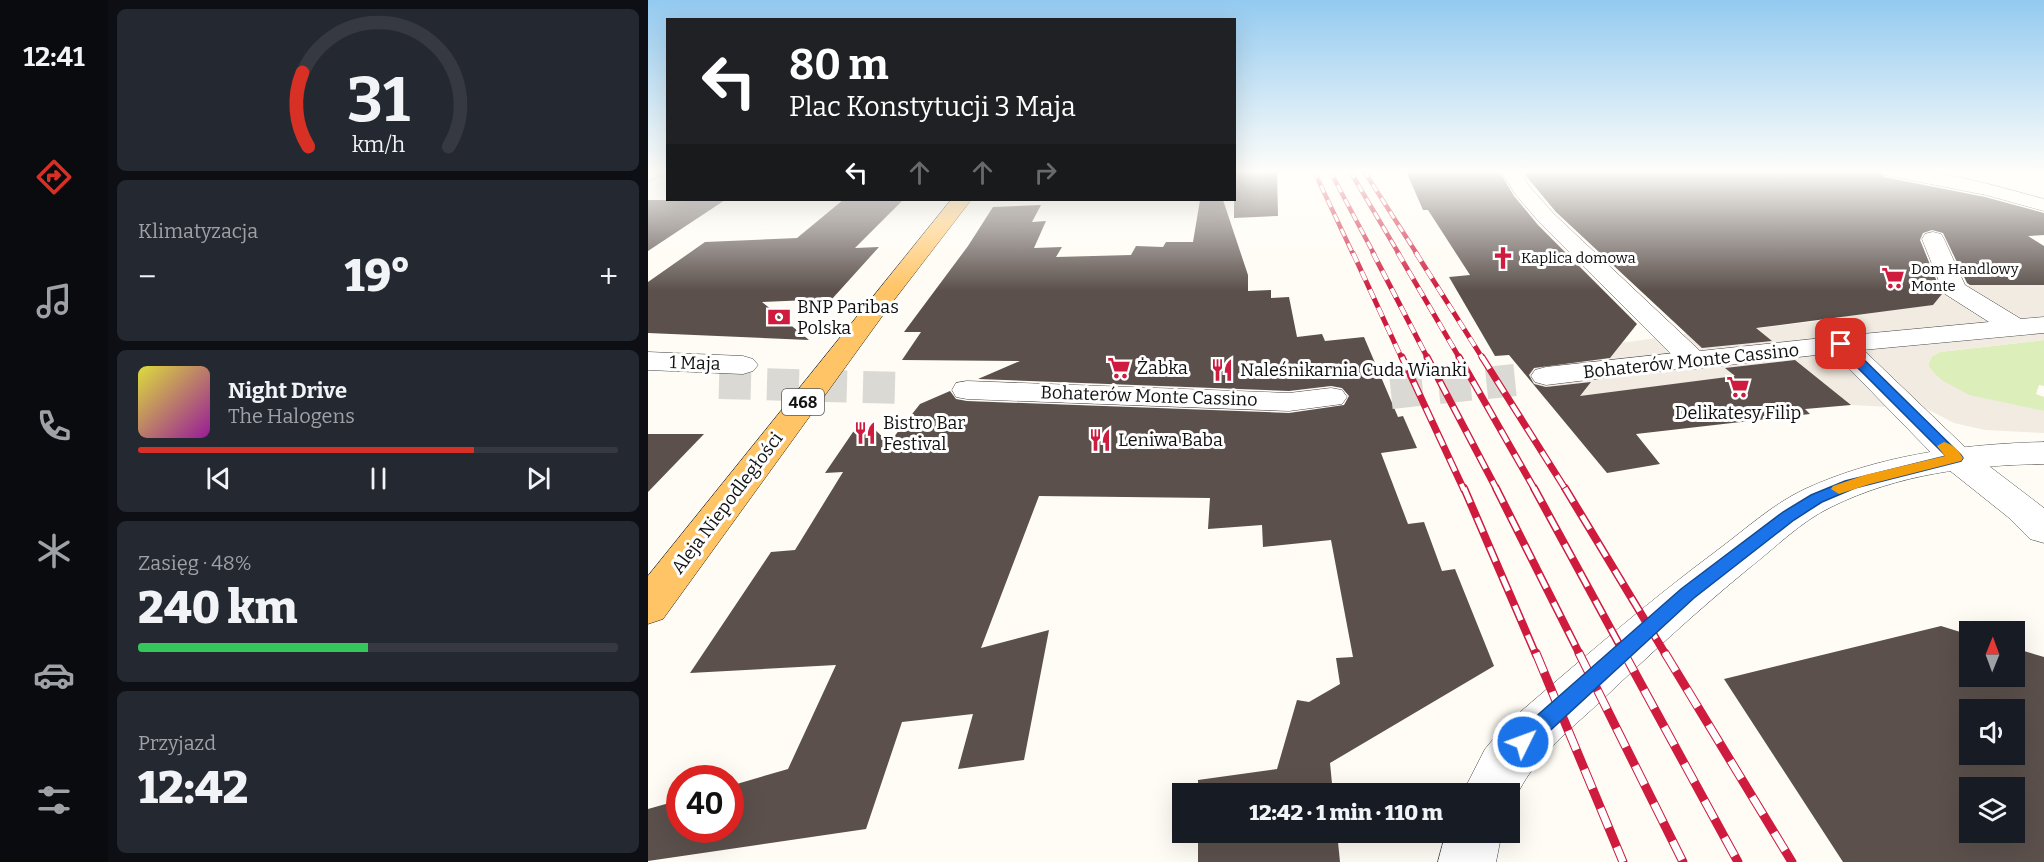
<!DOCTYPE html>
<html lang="pl">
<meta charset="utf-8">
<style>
:root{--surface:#171b24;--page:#242831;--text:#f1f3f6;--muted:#9ea1a6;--line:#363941;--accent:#d93025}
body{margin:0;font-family:Bitter,serif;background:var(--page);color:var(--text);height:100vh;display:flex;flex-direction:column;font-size:22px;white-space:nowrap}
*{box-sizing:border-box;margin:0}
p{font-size:20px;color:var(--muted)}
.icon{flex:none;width:33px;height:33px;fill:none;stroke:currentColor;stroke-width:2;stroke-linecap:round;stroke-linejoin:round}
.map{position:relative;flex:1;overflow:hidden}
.sheet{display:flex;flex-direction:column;gap:9px;padding:9px;background:#0d0f14;width:540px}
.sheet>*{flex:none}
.hud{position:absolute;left:18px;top:18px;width:570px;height:183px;border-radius:0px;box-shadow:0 6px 24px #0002;background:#202124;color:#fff;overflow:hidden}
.needle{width:39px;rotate:1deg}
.fabs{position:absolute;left:1311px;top:621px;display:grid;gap:12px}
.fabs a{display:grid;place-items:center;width:66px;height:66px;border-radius:0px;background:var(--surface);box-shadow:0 6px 24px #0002;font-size:30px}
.speed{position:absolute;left:18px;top:765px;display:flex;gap:12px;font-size:30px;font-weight:700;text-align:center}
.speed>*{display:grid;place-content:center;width:78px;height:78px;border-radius:50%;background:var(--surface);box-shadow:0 6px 24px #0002;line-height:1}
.speed .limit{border:9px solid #d22;background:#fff;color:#111}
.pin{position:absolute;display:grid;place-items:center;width:51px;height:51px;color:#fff;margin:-26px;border-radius:12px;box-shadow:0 3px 9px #0006}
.me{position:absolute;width:66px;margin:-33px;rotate:48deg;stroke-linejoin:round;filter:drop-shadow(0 0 4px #0008)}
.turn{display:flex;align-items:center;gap:21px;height:126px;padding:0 24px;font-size:27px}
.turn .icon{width:78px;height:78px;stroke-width:2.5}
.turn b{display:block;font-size:42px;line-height:51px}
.lanes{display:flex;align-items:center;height:57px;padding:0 24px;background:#0003;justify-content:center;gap:30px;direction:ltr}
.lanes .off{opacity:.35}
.big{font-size:45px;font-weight:800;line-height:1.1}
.sheet .widget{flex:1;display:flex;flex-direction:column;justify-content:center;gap:9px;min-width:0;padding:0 21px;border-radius:9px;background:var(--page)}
.sheet .dial{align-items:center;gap:0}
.dial svg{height:156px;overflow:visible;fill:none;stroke:var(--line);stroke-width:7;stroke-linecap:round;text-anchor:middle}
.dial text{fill:var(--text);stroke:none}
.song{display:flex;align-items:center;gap:18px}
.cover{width:72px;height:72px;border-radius:9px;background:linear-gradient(135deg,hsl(60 70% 55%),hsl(300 70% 35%))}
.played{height:6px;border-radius:3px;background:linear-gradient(90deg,var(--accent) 70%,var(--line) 70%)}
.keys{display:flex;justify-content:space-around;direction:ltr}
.heat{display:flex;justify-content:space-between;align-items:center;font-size:33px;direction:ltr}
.charge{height:9px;border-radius:4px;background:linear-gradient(90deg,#34c759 48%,var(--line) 0)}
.trip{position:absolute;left:524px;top:783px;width:348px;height:60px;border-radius:0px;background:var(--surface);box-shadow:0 6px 24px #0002;font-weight:800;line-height:60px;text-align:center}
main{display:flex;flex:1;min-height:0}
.menu{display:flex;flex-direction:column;width:108px;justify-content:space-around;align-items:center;background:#090b0e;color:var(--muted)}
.menu .icon{width:42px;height:42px}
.menu .selected{color:var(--accent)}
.menu b{font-size:27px;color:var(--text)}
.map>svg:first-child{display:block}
</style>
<main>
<nav class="menu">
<b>12:41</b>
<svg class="icon selected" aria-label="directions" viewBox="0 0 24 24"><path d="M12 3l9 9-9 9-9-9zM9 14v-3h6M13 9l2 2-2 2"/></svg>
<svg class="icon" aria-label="music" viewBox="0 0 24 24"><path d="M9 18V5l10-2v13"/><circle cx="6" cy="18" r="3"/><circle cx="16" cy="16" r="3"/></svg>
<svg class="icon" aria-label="phone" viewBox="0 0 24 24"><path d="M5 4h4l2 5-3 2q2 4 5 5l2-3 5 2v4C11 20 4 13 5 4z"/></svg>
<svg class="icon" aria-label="climate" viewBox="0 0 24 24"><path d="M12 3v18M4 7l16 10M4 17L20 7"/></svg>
<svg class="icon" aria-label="car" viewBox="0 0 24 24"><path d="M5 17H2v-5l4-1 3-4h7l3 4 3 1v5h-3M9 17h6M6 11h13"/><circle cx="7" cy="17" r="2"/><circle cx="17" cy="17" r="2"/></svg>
<svg class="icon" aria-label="filters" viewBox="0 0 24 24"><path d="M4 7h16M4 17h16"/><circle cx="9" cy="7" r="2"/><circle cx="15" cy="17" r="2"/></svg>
</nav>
<section class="sheet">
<div class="widget dial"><svg viewBox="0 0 100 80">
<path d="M14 69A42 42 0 1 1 86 69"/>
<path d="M14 69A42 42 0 0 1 11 31" stroke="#d93025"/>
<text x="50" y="56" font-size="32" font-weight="700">31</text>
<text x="50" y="72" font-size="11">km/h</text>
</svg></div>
<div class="widget"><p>Klimatyzacja</p>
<div class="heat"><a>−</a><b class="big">19°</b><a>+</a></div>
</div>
<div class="widget">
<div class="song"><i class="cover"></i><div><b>Night Drive</b><p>The Halogens</p></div></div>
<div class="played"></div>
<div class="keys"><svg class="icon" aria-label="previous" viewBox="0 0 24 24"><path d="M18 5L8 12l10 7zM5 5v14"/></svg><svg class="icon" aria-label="pause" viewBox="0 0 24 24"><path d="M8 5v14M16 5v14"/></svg><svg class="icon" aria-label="next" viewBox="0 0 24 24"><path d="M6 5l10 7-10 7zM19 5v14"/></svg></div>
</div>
<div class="widget"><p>Zasięg · 48%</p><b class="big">240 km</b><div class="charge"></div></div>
<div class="widget"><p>Przyjazd</p><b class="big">12:42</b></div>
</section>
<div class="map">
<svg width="1396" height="862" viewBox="0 0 1396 862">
<rect width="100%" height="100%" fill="#fffcf5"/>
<path fill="#dceeba" d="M1396,340V386L1391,385L1388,394L1396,397V411C1362,408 1297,397 1280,365L1284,356L1292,352Z"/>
<path fill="#f2ebe1" d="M1396,284V340L1292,352L1284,356L1280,365L1290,378L1321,395L1396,411V433L1337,430L1306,423L1279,409L1203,405L1167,376L1143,369L899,401L862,354L973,343L1107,324L1112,328L1187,319L1185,316L1288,301L1295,293L1324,285Z"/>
<g fill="#5b504c" fill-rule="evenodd">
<path d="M586,171H629L630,216L586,218Z"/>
<path d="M758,171H851L866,196L890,225L989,324L962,358L886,368L881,375L886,384L898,387L943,382L932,396L1087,376L1077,368L1147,360L1203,405L1157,409L1162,414L988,434L1012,464L959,473L861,355L847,356L801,277L822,275L780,210H775Z"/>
<path d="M874,171H1231L1236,177L1337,197L1396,213V235L1380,236L1396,246V285H1322L1319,283L1295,233L1284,230L1275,233L1272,240L1294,294L1285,305L1108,328L1124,341L1054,348L908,212Z"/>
<path d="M0,200H77L0,251Z"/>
<path d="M195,200H255L207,248L231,247L184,299L114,302L161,340L0,333V282L57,242L149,238Z"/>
<path d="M552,200H575L600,275V291L623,290V298L641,297L649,337L674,334L677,341L716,337L750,417L755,416L769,448L733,453L760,524L776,522L794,571L807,569L846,666L682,763L685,794H550V780L629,769L649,700L661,702L692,684L688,658L705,657L683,540L615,547L614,525L560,529L562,498L391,496L333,648L401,630L376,760L310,769L325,714L254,722L218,829L0,861V809L32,800V830H82V786L140,769L188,665L42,673L123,552L147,550L195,472L177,473L205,432L222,425L241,443L272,404L302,391L308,399L319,401L641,413L696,405L701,396L694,388L683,386L641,391L330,379L372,361L254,360L273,332H256L320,246L345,207L393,205L384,222L398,221L386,248L414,247L408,257L483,255L488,246L515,247L518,242H545Z"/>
<path d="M0,434H56L0,492Z"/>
<path d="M1293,626L1322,635V676H1366V648L1396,657V862H1195L1076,679ZM1322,710H1366V754H1322ZM1322,788H1366V832H1322Z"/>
<path d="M550,832H689L692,862H550Z"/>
</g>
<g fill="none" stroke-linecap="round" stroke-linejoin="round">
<g stroke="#dbd9d3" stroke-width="32" stroke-dasharray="32 16" stroke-linecap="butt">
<path d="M71,383L253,388"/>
<path d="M743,393L867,380"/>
</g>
<g stroke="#444" stroke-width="1">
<g id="pedestrian">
<path d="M1285,232L1293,234L1296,239L1317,285L1373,319L1396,317V333L1193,352L1183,350L1179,344L1183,338L1193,336L1341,322L1297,294L1294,289L1274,239L1277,234Z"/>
<path d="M1045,351L1055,354L1059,360L1055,366L898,385L887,382L883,376L887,370L898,367Z"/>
<path d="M319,381L641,393L683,388L694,390L699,397L694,404L641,411L319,399L308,397L304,390L308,383Z"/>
</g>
</g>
<g stroke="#444" stroke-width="1">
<g id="minor">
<path d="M0,171H19L16,175L0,181Z"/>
<path d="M853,171H871L882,187L906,214L1052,351L1193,336L1203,338L1320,450L1396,508V543L1382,539L1360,517L1296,466L1186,353L1045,369L1035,366L892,223L868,195Z"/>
<path d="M1233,171C1287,167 1344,185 1396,199V211L1338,195L1242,176L1236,175Z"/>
<path d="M0,352L95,356L105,359L110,365L105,371L95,374L0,370Z"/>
</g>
</g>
<g stroke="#444" stroke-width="1">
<g id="tertiary">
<path d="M1396,442V464C1323,465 1250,474 1183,507C1152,522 1127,548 1100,569C1049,611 1001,655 954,700C933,720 910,738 892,760C878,776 870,792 861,810V794H814L837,749L857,725C927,665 997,604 1071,549C1099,528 1125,504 1157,489C1231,455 1315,444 1396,442Z"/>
<path d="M798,832H854L848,862H790Z"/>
</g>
</g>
<g stroke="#222" stroke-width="1">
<path id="primary" d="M303,200H323L243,304L15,619L0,624V576Z"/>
</g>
<use href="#pedestrian" fill="#fff" fill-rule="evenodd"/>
<use href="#minor" fill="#fff" fill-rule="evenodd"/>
<use href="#tertiary" fill="#fff" fill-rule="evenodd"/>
<use href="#primary" fill="#ffc465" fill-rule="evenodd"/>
<g stroke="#cf1b3d" stroke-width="4.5">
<g id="rail-far4">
<path d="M666,171L705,254"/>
<path d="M682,171L726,254"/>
<path d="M702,171L751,254"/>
<path d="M716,171L769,254"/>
</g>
</g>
<g stroke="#cf1b3d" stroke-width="5">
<g id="rail-far3">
<path d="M705,253L754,359"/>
<path d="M725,253L780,359"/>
<path d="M750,253L812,359"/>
<path d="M768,253L835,359"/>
</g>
</g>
<g stroke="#cf1b3d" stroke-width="7">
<g id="rail-far2">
<path d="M754,357L816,490"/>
<path d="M779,357L849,490"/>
<path d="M811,357L887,490"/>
<path d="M834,357L918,490"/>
</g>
</g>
<g stroke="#cf1b3d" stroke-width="8">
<g id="rail-far1">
<path d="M816,488L888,655"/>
<path d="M848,488L932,655"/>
<path d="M886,488L977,655"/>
<path d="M917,488L1018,655"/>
</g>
</g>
<g stroke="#cf1b3d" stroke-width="9">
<g id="rail">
<path d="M888,653L975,862"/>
<path d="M931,653L1035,862"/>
<path d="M976,653L1090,862"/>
<path d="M1017,653L1144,862"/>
</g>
</g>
<use href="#rail-far4" stroke="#fff" stroke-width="3" stroke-dasharray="8" stroke-linecap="butt"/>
<use href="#rail-far3" stroke="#fff" stroke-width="4" stroke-dasharray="10" stroke-linecap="butt"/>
<use href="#rail-far2" stroke="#fff" stroke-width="4.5" stroke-dasharray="14" stroke-linecap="butt"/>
<use href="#rail-far1" stroke="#fff" stroke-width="5" stroke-dasharray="16" stroke-linecap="butt"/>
<use href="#rail" stroke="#fff" stroke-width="7" stroke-dasharray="21" stroke-linecap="butt"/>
</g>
<linearGradient id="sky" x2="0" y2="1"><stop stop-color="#93caf0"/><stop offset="0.59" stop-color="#fffefa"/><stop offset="1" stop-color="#fffefa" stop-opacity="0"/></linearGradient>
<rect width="1396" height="291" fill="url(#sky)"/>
<path fill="#1a73e8" stroke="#114b97" stroke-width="1.5" d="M1193,341L1198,342L1313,455L1315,458L1313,461L1207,488L1174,502L1146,520L1046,598L882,749L875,751L867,749L864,742L867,735L1033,589L1135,512L1163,495L1197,481L1298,456L1189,347L1188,344Z"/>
<path fill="#f59e0b" d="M1296,442C1304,444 1311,451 1315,458L1313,461L1222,484L1191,494L1183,489L1185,486L1217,475L1297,456L1289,446Z"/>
<defs>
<g id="church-bare" transform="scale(1.8)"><path d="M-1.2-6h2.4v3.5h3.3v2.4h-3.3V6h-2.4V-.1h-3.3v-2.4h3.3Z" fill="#cf1b3d" stroke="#fff" stroke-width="2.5" paint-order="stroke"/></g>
<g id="supermarket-bare" transform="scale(1.8)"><path d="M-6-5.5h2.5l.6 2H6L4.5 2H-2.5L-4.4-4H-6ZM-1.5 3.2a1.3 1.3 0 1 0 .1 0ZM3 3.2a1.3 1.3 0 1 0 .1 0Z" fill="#cf1b3d" stroke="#fff" stroke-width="2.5" paint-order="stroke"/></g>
<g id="bank-bare" transform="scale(1.8)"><path d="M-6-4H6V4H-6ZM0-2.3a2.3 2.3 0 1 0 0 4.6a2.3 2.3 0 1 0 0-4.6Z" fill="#cf1b3d" stroke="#fff" stroke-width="2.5" paint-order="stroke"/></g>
<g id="restaurant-bare" transform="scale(1.8)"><path d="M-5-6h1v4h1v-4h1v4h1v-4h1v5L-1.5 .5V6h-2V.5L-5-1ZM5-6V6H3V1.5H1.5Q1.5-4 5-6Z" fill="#cf1b3d" stroke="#fff" stroke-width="2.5" paint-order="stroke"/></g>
</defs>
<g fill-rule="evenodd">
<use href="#church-bare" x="855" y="258"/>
<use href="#supermarket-bare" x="1245" y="278"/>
<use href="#bank-bare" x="131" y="317"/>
<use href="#supermarket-bare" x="471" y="368"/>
<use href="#restaurant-bare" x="574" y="370"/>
<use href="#supermarket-bare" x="1090" y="387"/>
<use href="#restaurant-bare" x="217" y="433"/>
<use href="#restaurant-bare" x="452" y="440"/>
</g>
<g text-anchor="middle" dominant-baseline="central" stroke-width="6" stroke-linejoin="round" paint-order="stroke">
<g font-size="15" fill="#111" stroke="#fff" text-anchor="start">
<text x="873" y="258">Kaplica domowa</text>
<text x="1263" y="269">Dom Handlowy<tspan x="1263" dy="17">Monte</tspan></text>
</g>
<rect fill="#fff" stroke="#585858" stroke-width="1.5" x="134" y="389" width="42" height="26" rx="4.5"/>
<g font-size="16" font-weight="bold" fill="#111">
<text x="155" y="402">468</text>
</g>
<g font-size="18" fill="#111" stroke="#fff" text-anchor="start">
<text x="149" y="307">BNP Paribas<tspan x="149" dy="21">Polska</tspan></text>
<text x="489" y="368">Żabka</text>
<text x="592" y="370">Naleśnikarnia Cuda Wianki</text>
<text x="1090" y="413" text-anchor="middle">Delikatesy Filip</text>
<text x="235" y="423">Bistro Bar<tspan x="235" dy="21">Festival</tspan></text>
<text x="470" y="440">Leniwa Baba</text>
</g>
<g font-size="18" fill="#111" stroke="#fff">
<text transform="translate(1043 361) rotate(-6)">Bohaterów Monte Cassino</text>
<text transform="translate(47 363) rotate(2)">1 Maja</text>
<text transform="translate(501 396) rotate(2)">Bohaterów Monte Cassino</text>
<text transform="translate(79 503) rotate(-53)">Aleja Niepodległości</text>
</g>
</g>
</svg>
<div class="fabs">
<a><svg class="needle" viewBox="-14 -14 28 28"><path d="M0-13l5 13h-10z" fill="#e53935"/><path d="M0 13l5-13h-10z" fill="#9ea1a6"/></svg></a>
<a><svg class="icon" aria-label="sound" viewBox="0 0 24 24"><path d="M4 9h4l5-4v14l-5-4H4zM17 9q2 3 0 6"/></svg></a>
<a><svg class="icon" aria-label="layers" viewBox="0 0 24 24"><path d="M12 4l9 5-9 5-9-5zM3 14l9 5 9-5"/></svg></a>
</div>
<div class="speed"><div class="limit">40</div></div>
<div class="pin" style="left:1193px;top:344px;background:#d93025"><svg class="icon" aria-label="arrive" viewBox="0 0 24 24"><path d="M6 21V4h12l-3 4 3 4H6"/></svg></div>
<svg class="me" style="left:875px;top:742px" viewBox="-20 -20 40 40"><circle r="17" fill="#1a73e8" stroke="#fff" stroke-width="3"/><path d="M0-11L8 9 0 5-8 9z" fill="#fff"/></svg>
<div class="trip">12:42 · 1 min · 110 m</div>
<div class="hud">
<div class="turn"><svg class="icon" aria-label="left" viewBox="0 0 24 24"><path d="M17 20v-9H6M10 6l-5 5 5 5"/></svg><div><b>80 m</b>Plac Konstytucji 3 Maja</div></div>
<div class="lanes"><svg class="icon" aria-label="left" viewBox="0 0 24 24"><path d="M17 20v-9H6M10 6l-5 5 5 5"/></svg><svg class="icon off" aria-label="ahead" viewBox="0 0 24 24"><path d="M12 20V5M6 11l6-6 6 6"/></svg><svg class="icon off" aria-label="ahead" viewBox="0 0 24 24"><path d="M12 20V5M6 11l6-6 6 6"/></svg><svg class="icon off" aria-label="right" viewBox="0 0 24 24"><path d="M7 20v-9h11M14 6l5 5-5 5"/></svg></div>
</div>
</div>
</main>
